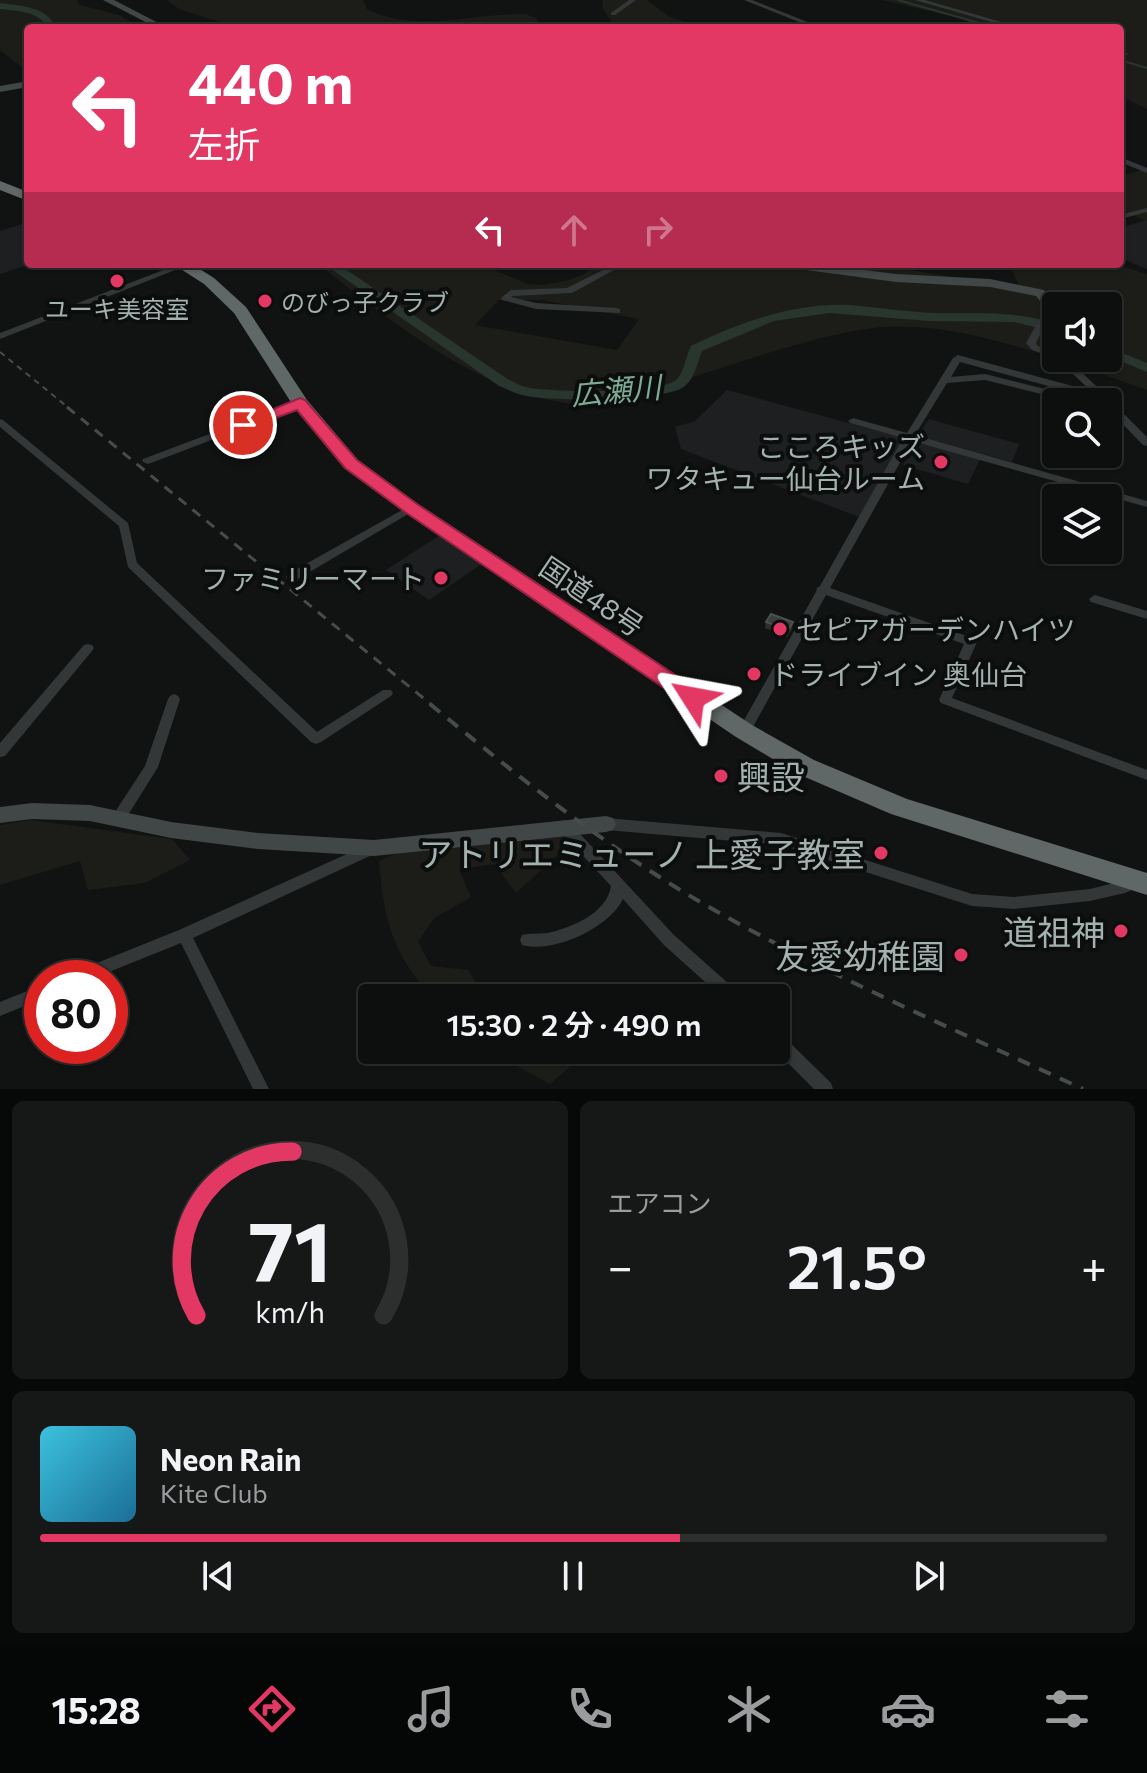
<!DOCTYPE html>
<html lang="ja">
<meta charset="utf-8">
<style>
:root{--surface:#0d0e0e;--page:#161717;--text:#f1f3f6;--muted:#9a9c9e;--line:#2d2e2e;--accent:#e43864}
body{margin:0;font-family:Commissioner,"Noto Sans JP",sans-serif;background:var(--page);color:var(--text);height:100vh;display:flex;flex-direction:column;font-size:30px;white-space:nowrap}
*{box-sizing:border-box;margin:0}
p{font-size:26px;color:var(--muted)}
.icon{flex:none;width:44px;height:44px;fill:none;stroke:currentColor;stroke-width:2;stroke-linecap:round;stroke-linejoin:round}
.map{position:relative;height:1089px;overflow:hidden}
.sheet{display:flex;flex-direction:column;gap:12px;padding:12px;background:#070808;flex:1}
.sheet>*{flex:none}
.banner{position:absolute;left:24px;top:24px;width:1100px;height:244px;border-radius:8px;box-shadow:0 2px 6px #0004,0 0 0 2px var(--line);background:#e43864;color:#fff;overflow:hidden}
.tools{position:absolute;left:1042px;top:292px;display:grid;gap:16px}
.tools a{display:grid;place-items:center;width:80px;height:80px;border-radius:8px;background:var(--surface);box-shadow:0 2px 6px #0004,0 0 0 2px var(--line);font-size:40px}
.speed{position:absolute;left:24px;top:960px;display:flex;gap:16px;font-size:40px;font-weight:700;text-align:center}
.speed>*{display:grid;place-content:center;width:104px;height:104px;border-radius:50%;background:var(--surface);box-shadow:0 2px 6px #0004,0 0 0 2px var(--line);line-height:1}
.speed .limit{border:12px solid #d22;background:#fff;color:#111}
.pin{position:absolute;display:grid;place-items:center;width:68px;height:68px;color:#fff;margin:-34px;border:4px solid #fff;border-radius:50%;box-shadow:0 2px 8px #0007}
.me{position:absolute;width:88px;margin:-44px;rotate:304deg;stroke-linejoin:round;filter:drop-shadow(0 0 6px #0008)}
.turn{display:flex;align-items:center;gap:28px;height:168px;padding:0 32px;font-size:36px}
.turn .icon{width:104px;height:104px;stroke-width:2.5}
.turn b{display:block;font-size:56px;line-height:68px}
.lanes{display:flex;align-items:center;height:76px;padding:0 32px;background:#0003;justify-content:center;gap:40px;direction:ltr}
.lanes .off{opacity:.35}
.big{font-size:60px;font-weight:600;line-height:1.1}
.sheet .widget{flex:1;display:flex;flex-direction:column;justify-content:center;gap:12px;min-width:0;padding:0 28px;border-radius:12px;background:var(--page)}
.sheet .dial{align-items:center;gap:0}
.dial svg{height:208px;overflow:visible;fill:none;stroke:var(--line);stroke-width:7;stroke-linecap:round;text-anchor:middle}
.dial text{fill:var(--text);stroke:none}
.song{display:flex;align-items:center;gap:24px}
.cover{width:96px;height:96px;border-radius:12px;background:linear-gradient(135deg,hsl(190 70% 55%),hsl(200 70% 35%))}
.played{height:8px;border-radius:4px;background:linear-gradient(90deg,var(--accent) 60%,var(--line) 60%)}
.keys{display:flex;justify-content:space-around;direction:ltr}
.heat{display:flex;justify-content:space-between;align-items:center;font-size:44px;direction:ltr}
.sheet .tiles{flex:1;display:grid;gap:12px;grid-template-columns:1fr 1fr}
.widget:last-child{grid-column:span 2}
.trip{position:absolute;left:358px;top:984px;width:432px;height:80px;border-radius:8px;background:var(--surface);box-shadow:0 2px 6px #0004,0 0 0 2px var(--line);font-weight:600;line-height:80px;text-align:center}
.tabs{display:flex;height:128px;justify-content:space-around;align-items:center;background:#050606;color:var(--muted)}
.tabs .icon{width:56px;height:56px}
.tabs .active{color:var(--accent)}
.tabs b{font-size:36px;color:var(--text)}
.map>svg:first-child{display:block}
</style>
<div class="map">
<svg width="1147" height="1089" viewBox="0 0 1147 1089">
<rect width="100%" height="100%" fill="#111313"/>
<g fill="#1d1f20">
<path d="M1147,220V269L1120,258V228Z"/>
<path d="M28,222L30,264L0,274V231Z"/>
<path d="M727,390L904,438L859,517L681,449L675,427L695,421Z"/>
<path d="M929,419L1019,444L1012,462L918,436Z"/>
<path d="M916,441L980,459L968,484L903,465Z"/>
<path d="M440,535L483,563L429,600L386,570Z"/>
</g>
<g fill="#1c1d18" fill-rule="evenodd">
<path d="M0,0H77L80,5L119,15L140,28H28V72L0,50Z"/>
<path d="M167,0H363L367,9C417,34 473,13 526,14L536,18L543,28H238L179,9Z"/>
<path d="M603,0H647L668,16L702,28H615L602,6Z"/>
<path d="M882,0H1147V109L1120,96V28H981L959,18Z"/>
<path d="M1147,169V221L1120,210V176Z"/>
<path d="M318,264H480L528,284L542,285L566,281L584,274L595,264H873L1021,288L1008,264H1114L1147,274V390L1058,358H1108V306H1056V358C992,339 926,318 859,330C791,342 727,368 660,387C627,397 594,408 559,402C469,385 388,319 318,264ZM499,300H543L639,319L617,350L475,325Z"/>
<path d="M30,820L172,839L190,860L145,883L88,890L80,861L0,885V825Z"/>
<path d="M562,833L567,846L516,893L494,864L459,869L471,897L434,918L418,942L431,966L468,970L485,998H433C392,953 384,921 379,861L404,850Z"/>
<path d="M487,1050H589L550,1084Z"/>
</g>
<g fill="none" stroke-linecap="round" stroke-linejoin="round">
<g stroke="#29352f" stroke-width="2">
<path d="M898,0L997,28"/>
<path d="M1120,60L1147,68"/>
</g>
<g fill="#29352f" fill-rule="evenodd">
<path d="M0,3C21,6 47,6 56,28H48C39,11 17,11 0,9Z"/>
<path d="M324,264H338L509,380C515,382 520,386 526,387C547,393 661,393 676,380C684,373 686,356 691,346C741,322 793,303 849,305C878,307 906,312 935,313C976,314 1016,310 1056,324V332L1014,322L929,321L829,313L774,321L702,351C697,364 694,381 682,388C660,401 547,402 522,395C514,393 507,389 499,386Z"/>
<path d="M1108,347L1147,363V372L1108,356Z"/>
</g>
<g fill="#333737" fill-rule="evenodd">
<path d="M629,0H636L615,15H611V13Z"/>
<path d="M744,0H752L823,28H814Z"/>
<path d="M915,0H925L1022,28H1012Z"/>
<path d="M1120,51L1127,53L1128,54L1125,56L1120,55Z"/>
<path d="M1120,157L1147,168V173L1120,162Z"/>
<path d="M1147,208V212L1120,219V215Z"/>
<path d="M179,264L188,265L0,339V333Z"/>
<path d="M615,264H625L572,293L513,296L511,297L536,303L617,308L620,309V313L536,309L502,300L501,298L511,290L567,288Z"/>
<path d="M1051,303L1055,306L1036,343L1038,346L1056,352V358L1032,350L1026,343L1047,306Z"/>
<path d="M958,355L1091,391L1056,358H1066L1109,398L1104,401L960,362L951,377L985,374L1088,400L1090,402H1073L985,380L947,383L915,435L1147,501V507L912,441L830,588L975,639L977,642L952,698L1147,770V780L941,703L939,700L964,644L826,595L749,734L744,736L739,734L738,731L817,590L816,589L820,586L903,438L850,423L848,421L853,418L907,433L953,358Z"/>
<path d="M300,400L305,403L303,405L151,463L147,464L142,461L143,459Z"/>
<path d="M1108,400L1111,401L1147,437V446L1143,445L1108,409V402H1104Z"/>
<path d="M0,419L3,420L128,523L137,563L317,732L383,690H391L393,693L391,696L321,742L316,744L311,742L128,567L119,526L0,427Z"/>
<path d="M411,505L416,508L415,510L296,580L292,581L286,577L288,574Z"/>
<path d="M1095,595L1147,611V619L1091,602L1089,599Z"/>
<path d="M88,644L92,645L94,648L92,651L5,756L0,757V743L84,645Z"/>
<path d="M174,694L178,696L180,699L158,767L123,823L118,825L113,823L111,819L113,815L145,766L168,699L170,696Z"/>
<path d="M606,818L781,833L972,894L1014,897L1090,889L1118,882L1121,874L1126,872L1131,874C1134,880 1133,885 1130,891L1125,893L1090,901L1014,909L972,906L781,845L606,830L601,828L599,824L601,820Z"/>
<path d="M564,820L569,822L674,935L739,993L742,998H723L664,945L623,899C609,928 553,954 522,945L520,940L522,935C530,933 539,934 547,933C572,928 607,913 611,886L559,830L557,826L559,822Z"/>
<path d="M369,844L374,846L376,850L374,854L193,938L269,1089H253L181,943L94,978H69L72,973L179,930Z"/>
<path d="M42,985V999L0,1016V1002Z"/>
<path d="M776,1033L782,1035L831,1083L833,1089H814L775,1050Z"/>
</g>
<g fill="#414746" fill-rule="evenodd">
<path d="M103,0H114L168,28H157Z"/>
<path d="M28,81V87L0,92V86Z"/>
<path d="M785,264H818L896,274L990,279L1044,290L1057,306L1051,310L1047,309L1036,296L990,287L896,282L791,268Z"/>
<path d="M32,803L90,805L171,822L258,833L374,840L606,816L613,818L616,824L613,830L606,832L374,856L258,849L171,838L90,821L32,819L0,823V807Z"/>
</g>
<g fill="#5f6866" fill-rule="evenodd">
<path d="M0,181L28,192V201L0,190Z"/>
<path d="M173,264H192L214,278L246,307L307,400L358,460L418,504L752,725L814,760L907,799L1147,873V895L891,814L798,774L736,737L404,512L344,468L294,407L234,313L204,284Z"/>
</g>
<path stroke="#464c4b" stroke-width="2" stroke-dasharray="6 5" stroke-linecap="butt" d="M0,352L70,409"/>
<path stroke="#464c4b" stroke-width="3" stroke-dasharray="10 8" stroke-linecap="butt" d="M67,407L433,706"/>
<path stroke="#464c4b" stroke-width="4" stroke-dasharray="13 10" stroke-linecap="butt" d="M430,704C521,779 613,853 716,911C834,978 960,1032 1083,1089"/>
</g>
<path fill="#2d3031" d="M766,622H793L792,629L787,637L765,628Z"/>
<path fill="#3a3e3e" stroke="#4a5050" stroke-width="2" d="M771,614L793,622L788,630L766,622Z"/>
<path fill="#e43864" stroke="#942441" stroke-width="2" d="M300,398L305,400L357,460L417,504L701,692L704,698L701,703H686L405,512L345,468L297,410L243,430L235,425Z"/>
<g fill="#e43864" stroke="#0c0e0e" stroke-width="3">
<circle cx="117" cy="281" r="8"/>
<circle cx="265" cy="301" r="8"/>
<circle cx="941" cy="462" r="8"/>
<circle cx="441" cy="578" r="8"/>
<circle cx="780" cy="629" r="8"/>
<circle cx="754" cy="674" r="8"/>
<circle cx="721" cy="776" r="8"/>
<circle cx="881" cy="853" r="8"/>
<circle cx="1121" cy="931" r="8"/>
<circle cx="961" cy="955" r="8"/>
</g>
<g text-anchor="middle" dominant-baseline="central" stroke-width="8" stroke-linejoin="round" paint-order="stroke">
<g font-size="24" fill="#a4b2af" stroke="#0c0e0e" text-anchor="start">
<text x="281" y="301">のびっ子クラブ</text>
<text x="117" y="308" text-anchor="middle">ユーキ美容室</text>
</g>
<g font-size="28" fill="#a4b2af" stroke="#0c0e0e" text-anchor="end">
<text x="925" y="446">こころキッズ<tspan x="925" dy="32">ワタキュー仙台ルーム</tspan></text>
<text x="425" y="578">ファミリーマート</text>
<text x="796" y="629" text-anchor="start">セピアガーデンハイツ</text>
<text x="770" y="674" text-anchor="start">ドライブイン 奥仙台</text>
</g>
<g font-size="28" fill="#a4b2af" stroke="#0c0e0e">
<text transform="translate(592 596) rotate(34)">国道48号</text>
</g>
<g font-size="30" font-style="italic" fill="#7dab96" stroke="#0c0e0e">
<text transform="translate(616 389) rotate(-5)">広瀬川</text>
</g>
<g font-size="34" fill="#a4b2af" stroke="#0c0e0e" text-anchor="end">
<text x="737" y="776" text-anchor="start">興設</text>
<text x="865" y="853">アトリエミューノ 上愛子教室</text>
<text x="1105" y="931">道祖神</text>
<text x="945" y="955">友愛幼稚園</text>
</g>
</g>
</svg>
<div class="tools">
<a><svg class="icon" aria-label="sound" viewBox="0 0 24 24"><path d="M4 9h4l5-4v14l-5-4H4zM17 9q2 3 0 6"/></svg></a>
<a><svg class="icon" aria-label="search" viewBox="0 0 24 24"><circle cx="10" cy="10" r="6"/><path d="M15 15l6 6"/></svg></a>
<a><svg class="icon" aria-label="layers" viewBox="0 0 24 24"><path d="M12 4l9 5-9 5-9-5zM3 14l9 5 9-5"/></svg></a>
</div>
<div class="speed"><div class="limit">80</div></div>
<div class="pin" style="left:243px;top:425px;background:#d93025"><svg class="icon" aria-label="arrive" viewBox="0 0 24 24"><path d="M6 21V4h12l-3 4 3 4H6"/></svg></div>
<svg class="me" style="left:693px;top:698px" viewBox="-20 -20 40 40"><path d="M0-17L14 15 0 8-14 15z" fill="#e43864" stroke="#fff" stroke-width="4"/></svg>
<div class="trip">15:30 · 2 分 · 490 m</div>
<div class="banner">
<div class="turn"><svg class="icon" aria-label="left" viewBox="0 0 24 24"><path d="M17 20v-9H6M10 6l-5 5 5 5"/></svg><div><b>440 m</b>左折</div></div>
<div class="lanes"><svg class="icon" aria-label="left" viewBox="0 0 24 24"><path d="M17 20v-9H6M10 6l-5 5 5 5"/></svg><svg class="icon off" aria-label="ahead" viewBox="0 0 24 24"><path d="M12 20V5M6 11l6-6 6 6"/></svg><svg class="icon off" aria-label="right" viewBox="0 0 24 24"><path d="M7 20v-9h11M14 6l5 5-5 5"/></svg></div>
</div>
</div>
<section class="sheet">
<div class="tiles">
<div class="widget dial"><svg viewBox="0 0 100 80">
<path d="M14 69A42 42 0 1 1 86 69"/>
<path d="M14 69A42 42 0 0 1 51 6" stroke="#e43864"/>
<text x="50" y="56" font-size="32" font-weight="700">71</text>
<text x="50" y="72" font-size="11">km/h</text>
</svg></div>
<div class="widget"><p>エアコン</p>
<div class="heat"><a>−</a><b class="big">21.5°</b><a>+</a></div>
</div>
<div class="widget">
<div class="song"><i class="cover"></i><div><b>Neon Rain</b><p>Kite Club</p></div></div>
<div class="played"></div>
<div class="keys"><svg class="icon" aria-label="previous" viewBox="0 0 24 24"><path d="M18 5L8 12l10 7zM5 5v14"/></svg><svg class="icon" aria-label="pause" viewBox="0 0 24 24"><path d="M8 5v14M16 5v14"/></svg><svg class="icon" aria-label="next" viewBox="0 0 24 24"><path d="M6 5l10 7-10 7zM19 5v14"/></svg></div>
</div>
</div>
</section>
<nav class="tabs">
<b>15:28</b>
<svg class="icon active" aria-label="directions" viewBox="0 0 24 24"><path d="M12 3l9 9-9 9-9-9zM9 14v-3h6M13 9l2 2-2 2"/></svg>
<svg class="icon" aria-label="music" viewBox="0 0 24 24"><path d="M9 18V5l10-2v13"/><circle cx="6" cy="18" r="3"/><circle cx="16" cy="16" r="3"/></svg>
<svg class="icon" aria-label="phone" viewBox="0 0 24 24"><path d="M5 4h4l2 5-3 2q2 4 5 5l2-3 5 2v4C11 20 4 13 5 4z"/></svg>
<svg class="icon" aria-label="climate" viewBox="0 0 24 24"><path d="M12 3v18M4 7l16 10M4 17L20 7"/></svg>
<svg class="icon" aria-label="car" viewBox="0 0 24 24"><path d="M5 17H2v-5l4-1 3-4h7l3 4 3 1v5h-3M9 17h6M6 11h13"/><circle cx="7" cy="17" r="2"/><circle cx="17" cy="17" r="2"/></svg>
<svg class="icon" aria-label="filters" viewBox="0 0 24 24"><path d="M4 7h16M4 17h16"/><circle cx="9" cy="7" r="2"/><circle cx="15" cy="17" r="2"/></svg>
</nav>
